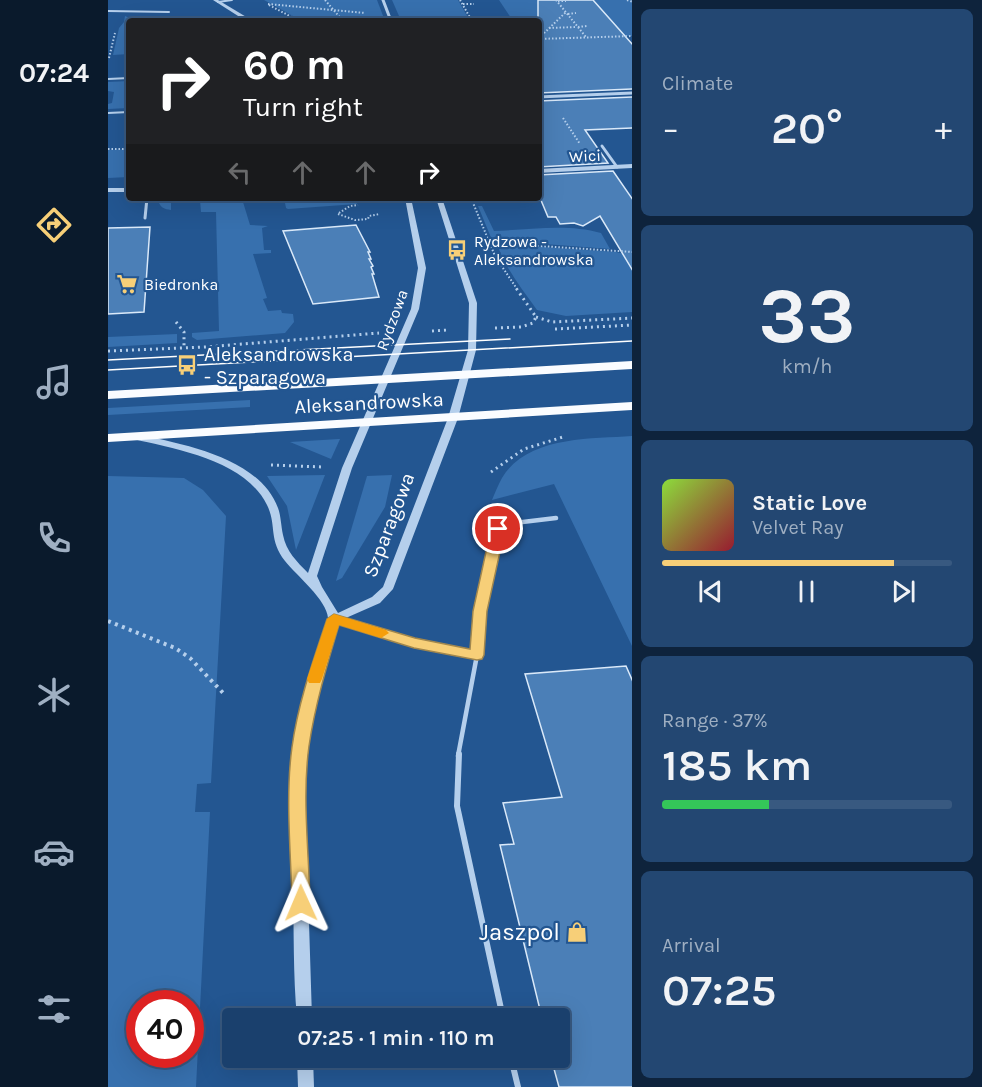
<!DOCTYPE html>
<meta charset="utf-8">
<style>
:root{--surface:#1a406d;--page:#234772;--text:#f1f3f6;--muted:#9fafc2;--line:#385980;--accent:#f7cf78}
body{margin:0;font-family:Karla,sans-serif;background:var(--page);color:var(--text);height:100vh;display:flex;flex-direction:column;font-size:22px;white-space:nowrap}
*{box-sizing:border-box;margin:0}
p{font-size:20px;color:var(--muted)}
.icon{flex:none;width:33px;height:33px;fill:none;stroke:currentColor;stroke-width:2;stroke-linecap:round;stroke-linejoin:round}
.map{position:relative;flex:1;overflow:hidden}
.sheet{display:flex;flex-direction:column;gap:9px;padding:9px;background:#0e233c;width:350px}
.sheet>*{flex:none}
.banner{position:absolute;left:18px;top:18px;width:416px;height:183px;border-radius:6px;box-shadow:0 6px 24px #0002,0 0 0 2px var(--line);background:#202124;color:#fff;overflow:hidden}
.speed{position:absolute;left:18px;top:990px;display:flex;gap:12px;font-size:30px;font-weight:700;text-align:center}
.speed>*{display:grid;place-content:center;width:78px;height:78px;border-radius:50%;background:var(--surface);box-shadow:0 6px 24px #0002,0 0 0 2px var(--line);line-height:1}
.speed .limit{border:9px solid #d22;background:#fff;color:#111}
.pin{position:absolute;display:grid;place-items:center;width:51px;height:51px;color:#fff;margin:-26px;border:3px solid #fff;border-radius:50%;box-shadow:0 2px 6px #0007}
.me{position:absolute;width:66px;margin:-33px;rotate:359deg;stroke-linejoin:round;filter:drop-shadow(0 0 4px #0008)}
.turn{display:flex;align-items:center;gap:21px;height:126px;padding:0 18px;font-size:27px}
.turn .icon{width:78px;height:78px;stroke-width:2.5}
.turn b{display:block;font-size:42px;line-height:51px}
.lanes{display:flex;align-items:center;height:57px;padding:0 18px;background:#0003;justify-content:center;gap:30px;direction:ltr}
.lanes .off{opacity:.35}
.big{font-size:45px;font-weight:600;line-height:1.1}
.sheet .widget{flex:1;display:flex;flex-direction:column;justify-content:center;gap:9px;min-width:0;padding:0 21px;border-radius:9px;background:var(--page)}
.sheet .dial{align-items:center;gap:0}
.dial b{font-size:78px;line-height:1}
.song{display:flex;align-items:center;gap:18px}
.cover{width:72px;height:72px;border-radius:9px;background:linear-gradient(135deg,hsl(90 70% 55%),hsl(350 70% 35%))}
.played{height:6px;border-radius:3px;background:linear-gradient(90deg,var(--accent) 80%,var(--line) 80%)}
.keys{display:flex;justify-content:space-around;direction:ltr}
.heat{display:flex;justify-content:space-between;align-items:center;font-size:33px;direction:ltr}
.charge{height:9px;border-radius:4px;background:linear-gradient(90deg,#34c759 37%,var(--line) 0)}
.trip{position:absolute;left:114px;top:1008px;width:348px;height:60px;border-radius:6px;background:var(--surface);box-shadow:0 6px 24px #0002,0 0 0 2px var(--line);font-weight:600;line-height:60px;text-align:center}
main{display:flex;flex:1;min-height:0}
.tab-bar{display:flex;flex-direction:column;width:108px;justify-content:space-around;align-items:center;background:#0a1a2c;color:var(--muted)}
.tab-bar .icon{width:42px;height:42px}
.tab-bar .selected{color:var(--accent)}
.tab-bar b{font-size:27px;color:var(--text)}
.map>svg:first-child{display:block}
</style>
<main>
<nav class="tab-bar">
<b>07:24</b>
<svg class="icon selected" aria-label="directions" viewBox="0 0 24 24"><path d="M12 3l9 9-9 9-9-9zM9 14v-3h6M13 9l2 2-2 2"/></svg>
<svg class="icon" aria-label="music" viewBox="0 0 24 24"><path d="M9 18V5l10-2v13"/><circle cx="6" cy="18" r="3"/><circle cx="16" cy="16" r="3"/></svg>
<svg class="icon" aria-label="phone" viewBox="0 0 24 24"><path d="M5 4h4l2 5-3 2q2 4 5 5l2-3 5 2v4C11 20 4 13 5 4z"/></svg>
<svg class="icon" aria-label="climate" viewBox="0 0 24 24"><path d="M12 3v18M4 7l16 10M4 17L20 7"/></svg>
<svg class="icon" aria-label="car" viewBox="0 0 24 24"><path d="M5 17H2v-5l4-1 3-4h7l3 4 3 1v5h-3M9 17h6M6 11h13"/><circle cx="7" cy="17" r="2"/><circle cx="17" cy="17" r="2"/></svg>
<svg class="icon" aria-label="filters" viewBox="0 0 24 24"><path d="M4 7h16M4 17h16"/><circle cx="9" cy="7" r="2"/><circle cx="15" cy="17" r="2"/></svg>
</nav>
<div class="map">
<svg width="525" height="1087" viewBox="0 0 525 1087">
<rect width="100%" height="100%" fill="#235691"/>
<g fill="#3770ae" fill-rule="evenodd">
<path d="M156,0H269L277,21H194Z"/>
<path d="M284,0H350L362,21H293L292,17L312,18L291,16Z"/>
<path d="M391,0H431L430,21H405Z"/>
<path d="M485,0H524V36L483,37L513,32Z"/>
<path d="M17,16L29,21H21V54L5,55L11,28L16,22Z"/>
<path d="M21,81V108L0,109V104L4,103L6,92L0,91V82Z"/>
<path d="M21,149V177L0,178V150Z"/>
<path d="M52,198H124L126,203L135,202L142,225L160,226L154,228L156,250H163V253L145,254L159,298L155,299L160,311L173,310L174,313L185,314L186,322L177,333L89,340L84,337V333L111,331L108,212H93L92,200L63,202V210C56,209 53,208 50,201Z"/>
<path d="M176,198H246L249,204L180,209L178,208Z"/>
<path d="M370,206H374L386,231C420,230 459,223 493,233L502,249L384,240Z"/>
<path d="M389,244L508,252L524,256V312L458,316L429,310C414,289 397,268 389,244Z"/>
<path d="M69,334V343L0,347V337Z"/>
<path d="M142,400V407L0,415V408Z"/>
<path d="M524,436H525L524,646L446,484L384,500C387,493 390,485 394,478C419,436 482,439 524,436Z"/>
<path d="M232,439L223,459L182,442L231,439Z"/>
<path d="M217,475L188,550L179,506L159,476Z"/>
<path d="M284,475L277,507L234,578L228,581L259,476Z"/>
<path d="M0,476L76,478L95,490L118,516L103,783L89,784L87,812H102L88,1087H0ZM32,1004H82V1054H32Z"/>
</g>
<g fill="#4b7fb7" stroke="#dae9f9" stroke-width="1.5">
<path d="M430,0H485L525,45V89L430,93Z"/>
<path d="M525,97V128L477,130L500,163L430,167V101Z"/>
<path d="M505,171L525,200V271L492,216L475,226L466,223L452,224L448,217H440L430,193V175Z"/>
<path d="M248,225L262,252H260L263,259H261L265,266L263,267L266,274H264L271,297L205,304L175,231Z"/>
<path d="M42,227L36,312L0,314V228Z"/>
<path d="M518,666L525,682V1087H451L443,1058H452V1018H434L392,845L406,844L395,803L454,797L417,674Z"/>
</g>
<g fill="none" stroke-linecap="round" stroke-linejoin="round">
<g stroke="#b5cfec" stroke-width="2" stroke-dasharray="1.5 2" stroke-linecap="butt">
<path d="M217,0L235,21"/>
<path d="M352,0L364,21"/>
<path d="M448,0L478,37"/>
<path d="M519,0L525,2"/>
<path d="M450,1H458"/>
<path d="M160,4L257,13"/>
<path d="M355,4H366"/>
<path d="M161,5L191,21"/>
<path d="M460,14L468,13"/>
<path d="M362,17H373"/>
<path d="M303,18L362,17"/>
<path d="M470,27L479,26"/>
<path d="M441,28L469,27"/>
<path d="M431,38L458,12"/>
<path d="M430,39L525,36"/>
<path d="M1,58L7,33"/>
<path d="M455,118L472,144"/>
<path d="M0,149H21"/>
<path d="M363,198L387,256L409,289"/>
<path d="M269,200L280,198"/>
<path d="M231,213L242,206L250,205"/>
<path d="M230,214L247,220L260,219L261,216L272,214"/>
<path d="M370,242L525,252"/>
</g>
<g stroke="#b5cfec" stroke-width="3" stroke-dasharray="2 4" stroke-linecap="butt">
<path d="M428,317L444,322L525,318"/>
<path d="M68,322L76,332V347"/>
<path d="M387,328L413,327L425,323L428,317L408,288"/>
<path d="M447,329L525,325"/>
<path d="M324,331L340,330"/>
<path d="M0,351L98,347L271,333"/>
<path d="M163,465L215,467"/>
<path d="M383,472L416,449L455,437"/>
</g>
<path stroke="#b5cfec" stroke-width="4" stroke-dasharray="3 4.5" stroke-linecap="butt" d="M0,621L67,648L82,658L117,695"/>
<g stroke="#b5cfec" stroke-width="2">
<path d="M110,2L124,0"/>
<path d="M0,11L61,12"/>
<path d="M0,79L21,78"/>
<path d="M0,113L21,112"/>
</g>
<g stroke="#b5cfec" stroke-width="3">
<path d="M494,146L509,167"/>
<path d="M37,218L39,198"/>
</g>
<g stroke="#b5cfec" stroke-width="4.5">
<path d="M226,619L291,639L369,655"/>
<path d="M350,756L369,655L372,611L390,529L397,524L448,518"/>
</g>
<g stroke="#b5cfec" stroke-width="6">
<path d="M351,754L349,806L395,1018"/>
<path d="M403,1058L410,1087"/>
</g>
<g stroke="#b5cfec" stroke-width="3">
<path d="M275,0L283,21"/>
<path d="M430,97L525,93"/>
</g>
<g stroke="#b5cfec" stroke-width="4">
<path d="M430,171L525,166"/>
<path d="M0,190H21"/>
</g>
<g fill="#b5cfec" fill-rule="evenodd">
<path d="M105,0H110L145,21H138Z"/>
<path d="M297,198H303L318,268L311,309L244,468L209,576L214,587L230,613L264,597L275,587L340,418L360,350L361,303L328,198H334L369,303L368,350L350,418L285,589L272,603L231,621L211,685L198,748L197,795L204,1018H189C185,975 186,930 185,886C184,841 181,795 186,750C188,720 198,689 207,661C210,652 221,626 220,618C219,600 188,575 177,561C160,539 169,525 159,505C137,460 68,449 25,439L23,437L28,434C74,444 151,457 170,508C173,516 173,526 175,535C178,551 189,562 200,573L234,468L303,309L310,268Z"/>
<path d="M189,1058H205L206,1087H190Z"/>
</g>
<g fill="#fafcff" fill-rule="evenodd">
<path d="M525,361V369L0,399V391Z"/>
<path d="M525,402V410L0,442V434Z"/>
</g>
<g stroke="#fff" stroke-width="1.5">
<path d="M0,360L402,339"/>
<path d="M0,370L525,341"/>
</g>
</g>
<path fill="#f7cf78" stroke="#a1874e" stroke-width="1.5" d="M390,525L397,529L379,611L376,655L374,659L369,660L306,648L231,625C219,665 207,705 201,746C194,797 201,852 202,903L200,909L193,911L187,909L184,903C183,852 177,798 184,747C190,703 205,661 219,619L226,614L307,638L362,649L365,611L383,529Z"/>
<path fill="#f59e0b" d="M226,614L278,630L281,633L273,638L231,625L214,679L212,683H201L199,679L219,619Z"/>
<defs>
<g id="bus-bare" transform="scale(1.62)"><path d="M-5-6H5V4H4V6H2V4H-2V6H-4V4H-5ZM-3.5-4V0h7V-4ZM-3.5 1.2v1.5H-2V1.2ZM2 1.2v1.5H3.5V1.2Z" fill="#f7cf78" stroke="#235691" stroke-width="2.5" paint-order="stroke"/></g>
<g id="supermarket-bare" transform="scale(1.62)"><path d="M-6-5.5h2.5l.6 2H6L4.5 2H-2.5L-4.4-4H-6ZM-1.5 3.2a1.3 1.3 0 1 0 .1 0ZM3 3.2a1.3 1.3 0 1 0 .1 0Z" fill="#f7cf78" stroke="#235691" stroke-width="2.5" paint-order="stroke"/></g>
<g id="shop-bare" transform="scale(1.62)"><path d="M-5-2.5h2.3a2.7 3.5 0 0 1 5.4 0H5L5.5 6h-11ZM-1.5-2.5h3a1.5 2.3 0 0 0-3 0Z" fill="#f7cf78" stroke="#235691" stroke-width="2.5" paint-order="stroke"/></g>
</defs>
<g fill-rule="evenodd">
<use href="#bus-bare" x="349" y="250"/>
<use href="#supermarket-bare" x="19" y="284"/>
<use href="#bus-bare" x="79" y="365"/>
<use href="#shop-bare" x="469" y="932"/>
</g>
<g text-anchor="middle" dominant-baseline="central" stroke-width="4.5" stroke-linejoin="round" paint-order="stroke">
<g font-size="16" fill="#fff" stroke="#235691">
<text transform="translate(477 156) rotate(-3)">Wici</text>
<text transform="translate(284 320) rotate(-70)">Rydzowa</text>
</g>
<g font-size="16" fill="#fff" stroke="#235691" text-anchor="start">
<text x="366" y="241">Rydzowa -<tspan x="366" dy="18">Aleksandrowska</tspan></text>
<text x="36" y="284">Biedronka</text>
</g>
<g font-size="20" fill="#fff" stroke="#235691" text-anchor="start">
<text x="96" y="354">Aleksandrowska<tspan x="96" dy="23">- Szparagowa</tspan></text>
</g>
<g font-size="20" fill="#fff" stroke="#235691">
<text transform="translate(261 403) rotate(-3)">Aleksandrowska</text>
<text transform="translate(281 525) rotate(-69)">Szparagowa</text>
</g>
<g font-size="24" fill="#fff" stroke="#235691" text-anchor="end">
<text x="452" y="932">Jaszpol</text>
</g>
</g>
</svg>
<div class="speed"><div class="limit">40</div></div>
<div class="pin" style="left:390px;top:529px;background:#d93025"><svg class="icon" aria-label="arrive" viewBox="0 0 24 24"><path d="M6 21V4h12l-3 4 3 4H6"/></svg></div>
<svg class="me" style="left:193px;top:903px" viewBox="-20 -20 40 40"><path d="M0-17L14 15 0 8-14 15z" fill="#f7cf78" stroke="#fff" stroke-width="4"/></svg>
<div class="trip">07:25 · 1 min · 110 m</div>
<div class="banner">
<div class="turn"><svg class="icon" aria-label="right" viewBox="0 0 24 24"><path d="M7 20v-9h11M14 6l5 5-5 5"/></svg><div><b>60 m</b>Turn right</div></div>
<div class="lanes"><svg class="icon off" aria-label="left" viewBox="0 0 24 24"><path d="M17 20v-9H6M10 6l-5 5 5 5"/></svg><svg class="icon off" aria-label="ahead" viewBox="0 0 24 24"><path d="M12 20V5M6 11l6-6 6 6"/></svg><svg class="icon off" aria-label="ahead" viewBox="0 0 24 24"><path d="M12 20V5M6 11l6-6 6 6"/></svg><svg class="icon" aria-label="right" viewBox="0 0 24 24"><path d="M7 20v-9h11M14 6l5 5-5 5"/></svg></div>
</div>
</div>
<section class="sheet">
<div class="widget"><p>Climate</p>
<div class="heat"><a>−</a><b class="big">20°</b><a>+</a></div>
</div>
<div class="widget dial"><b>33</b><p>km/h</p></div>
<div class="widget">
<div class="song"><i class="cover"></i><div><b>Static Love</b><p>Velvet Ray</p></div></div>
<div class="played"></div>
<div class="keys"><svg class="icon" aria-label="previous" viewBox="0 0 24 24"><path d="M18 5L8 12l10 7zM5 5v14"/></svg><svg class="icon" aria-label="pause" viewBox="0 0 24 24"><path d="M8 5v14M16 5v14"/></svg><svg class="icon" aria-label="next" viewBox="0 0 24 24"><path d="M6 5l10 7-10 7zM19 5v14"/></svg></div>
</div>
<div class="widget"><p>Range · 37%</p><b class="big">185 km</b><div class="charge"></div></div>
<div class="widget"><p>Arrival</p><b class="big">07:25</b></div>
</section>
</main>
